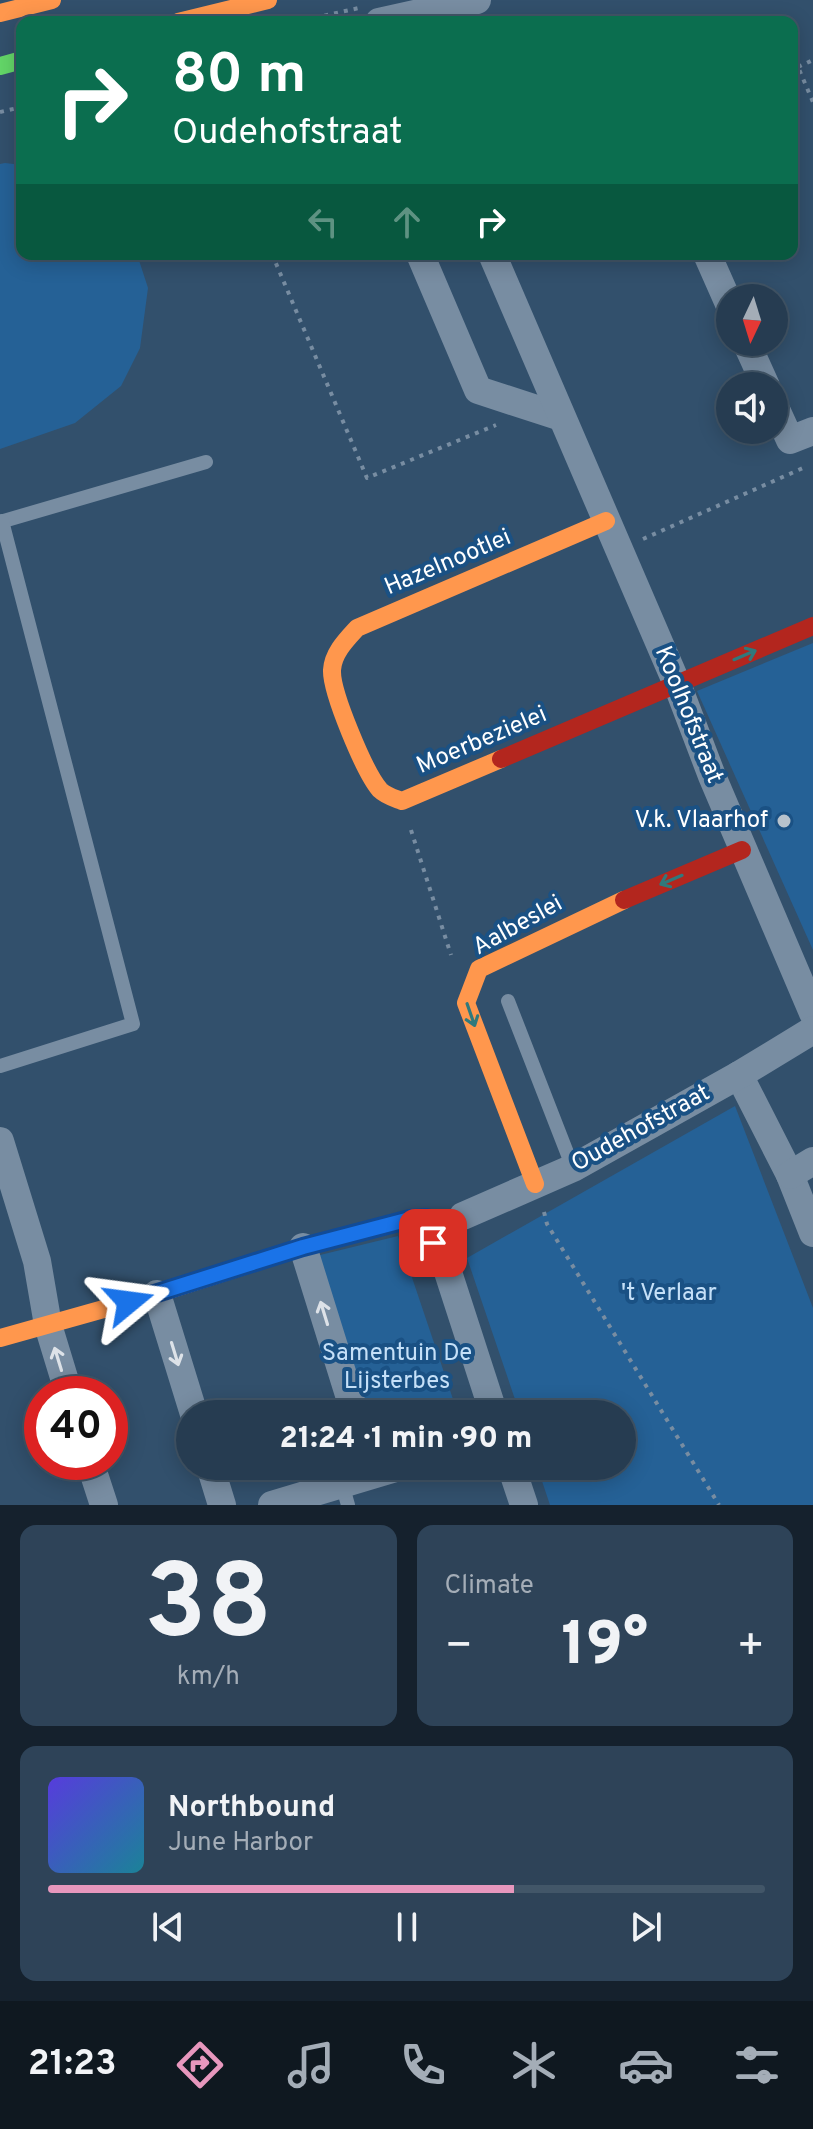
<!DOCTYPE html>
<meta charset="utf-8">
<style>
:root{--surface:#263c51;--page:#2e4358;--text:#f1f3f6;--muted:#a4adb7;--line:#425668;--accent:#e797bd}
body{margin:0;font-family:Overpass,sans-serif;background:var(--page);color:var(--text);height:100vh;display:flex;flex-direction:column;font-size:30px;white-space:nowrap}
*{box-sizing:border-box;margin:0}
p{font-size:26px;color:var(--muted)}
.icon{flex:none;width:44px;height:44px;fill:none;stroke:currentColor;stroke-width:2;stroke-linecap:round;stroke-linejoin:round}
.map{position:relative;height:1505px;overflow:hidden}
.panel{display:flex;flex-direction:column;gap:20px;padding:20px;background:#15212d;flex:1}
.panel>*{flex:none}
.hud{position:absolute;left:16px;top:16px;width:782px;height:244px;border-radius:16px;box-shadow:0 4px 20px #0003,0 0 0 2px var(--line);background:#0b6e4f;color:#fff;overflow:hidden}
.needle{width:52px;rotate:184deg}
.buttons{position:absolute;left:716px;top:284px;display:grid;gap:16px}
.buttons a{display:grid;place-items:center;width:72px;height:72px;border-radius:50%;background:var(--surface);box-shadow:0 4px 20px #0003,0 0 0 2px var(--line);font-size:40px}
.speed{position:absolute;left:24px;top:1376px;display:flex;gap:16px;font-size:40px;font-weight:700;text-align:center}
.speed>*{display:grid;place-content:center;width:104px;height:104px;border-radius:50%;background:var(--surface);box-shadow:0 4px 20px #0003,0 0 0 2px var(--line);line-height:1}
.speed .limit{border:12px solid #d22;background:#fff;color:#111}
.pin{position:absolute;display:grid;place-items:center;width:68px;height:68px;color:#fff;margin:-34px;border-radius:16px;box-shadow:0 4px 12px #0006}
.me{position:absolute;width:88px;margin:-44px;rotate:74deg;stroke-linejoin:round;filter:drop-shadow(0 0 6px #0008)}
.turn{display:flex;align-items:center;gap:28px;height:168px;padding:0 24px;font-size:36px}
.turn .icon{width:104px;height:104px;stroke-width:2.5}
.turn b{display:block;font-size:56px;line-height:68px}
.lanes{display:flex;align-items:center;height:76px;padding:0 24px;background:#0003;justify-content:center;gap:40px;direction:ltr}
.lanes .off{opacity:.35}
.big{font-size:60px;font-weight:800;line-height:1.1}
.panel .widget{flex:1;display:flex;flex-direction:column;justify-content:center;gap:12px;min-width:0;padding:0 28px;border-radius:16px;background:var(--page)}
.panel .dial{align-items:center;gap:0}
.dial b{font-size:104px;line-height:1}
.song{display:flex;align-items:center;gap:24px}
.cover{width:96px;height:96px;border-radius:12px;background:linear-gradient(135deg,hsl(250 70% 55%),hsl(190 70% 35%))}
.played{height:8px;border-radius:4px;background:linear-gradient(90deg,var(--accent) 65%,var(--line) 65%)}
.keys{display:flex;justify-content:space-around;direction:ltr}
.heat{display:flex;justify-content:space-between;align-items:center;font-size:44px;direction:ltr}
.panel .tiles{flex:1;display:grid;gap:20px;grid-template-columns:1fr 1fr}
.widget:last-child{grid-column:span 2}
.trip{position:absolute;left:176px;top:1400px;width:460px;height:80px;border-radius:40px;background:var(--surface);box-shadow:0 4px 20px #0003,0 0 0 2px var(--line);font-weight:800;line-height:80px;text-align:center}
.tabs{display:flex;height:128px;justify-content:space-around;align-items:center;background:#0f1820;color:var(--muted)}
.tabs .icon{width:56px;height:56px}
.tabs .active{color:var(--accent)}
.tabs b{font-size:36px;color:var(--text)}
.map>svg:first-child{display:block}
</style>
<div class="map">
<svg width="813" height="1505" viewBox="0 0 813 1505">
<rect width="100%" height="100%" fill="#32506c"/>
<g fill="#256196">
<path d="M5,163L22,165V254H137L148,288L140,348L121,386L75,423L0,449V164Z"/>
<path d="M813,643V950L697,691Z"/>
<path d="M735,1106L813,1308V1505H550L537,1466H622V1414H520L467,1258Z"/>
<path d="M398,1236L458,1414H365L316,1256Z"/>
</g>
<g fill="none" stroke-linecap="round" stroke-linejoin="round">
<g stroke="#788da2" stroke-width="4" stroke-dasharray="4 6" stroke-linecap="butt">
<path d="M295,22L359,8"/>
<path d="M798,67L813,60"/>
<path d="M792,69L798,67L813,102"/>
<path d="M0,112L22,107"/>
<path d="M272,254L367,478L496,425"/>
<path d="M643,539L803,468L801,464"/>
<path d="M411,830L451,955"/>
<path d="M544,1212L547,1224L719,1505"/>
</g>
<g stroke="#788da2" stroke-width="14">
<path d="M0,522L206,462"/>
<path d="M508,1001L573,1168"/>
<path d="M0,1066L133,1024L2,521"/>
<path d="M342,1484L348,1505"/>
</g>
<g stroke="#788da2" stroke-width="28">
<path d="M379,22L477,0"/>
<path d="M420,254L478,390L561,417"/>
<path d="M492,254L677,684L712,776L813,1013"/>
<path d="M707,254L730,306"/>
<path d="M746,342L766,386"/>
<path d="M774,405L790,440L813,431"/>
<path d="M739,1075L790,1175L813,1233"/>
<path d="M0,1141L37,1261L48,1325L69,1394"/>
<path d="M790,1175L813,1161"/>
<path d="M463,1216L573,1168L739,1075L813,1030"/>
<path d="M303,1247L355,1414"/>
<path d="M446,1247V1266L494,1414"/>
<path d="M157,1294L194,1414"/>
<path d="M90,1462L104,1505"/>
<path d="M210,1466L222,1505"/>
<path d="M511,1466L524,1505"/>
<path d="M272,1505L402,1466"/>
</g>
<path stroke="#63d668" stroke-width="18" d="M0,66L22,60"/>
<g stroke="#ff974d" stroke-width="18">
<path d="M0,13L52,0"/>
<path d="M178,22L268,0"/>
<path d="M501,759L402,801C394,798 386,796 380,790C365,773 331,692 332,670C333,653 346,640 357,628L606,521"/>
<path d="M535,1184L466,1003L479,969L624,900"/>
<path d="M0,1338L157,1294L303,1247L410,1219L427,1218"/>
</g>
<g stroke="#b3261e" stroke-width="18">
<path d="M501,759L813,626"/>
<path d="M624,900L742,850"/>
</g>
</g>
<defs><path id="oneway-shaft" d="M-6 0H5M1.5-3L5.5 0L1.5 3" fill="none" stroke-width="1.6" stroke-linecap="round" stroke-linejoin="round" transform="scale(2)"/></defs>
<g stroke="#30797c">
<use href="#oneway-shaft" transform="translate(745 655) rotate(-23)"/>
<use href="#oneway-shaft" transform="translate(671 880) rotate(157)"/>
<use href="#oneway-shaft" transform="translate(471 1015) rotate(71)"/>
</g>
<g stroke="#dde2e8">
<use href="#oneway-shaft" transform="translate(324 1313) rotate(-107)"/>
<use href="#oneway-shaft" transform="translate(175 1354) rotate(73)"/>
<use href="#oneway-shaft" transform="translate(58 1359) rotate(-107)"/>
</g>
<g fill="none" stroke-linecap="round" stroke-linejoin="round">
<g stroke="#114b97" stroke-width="20">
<path id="route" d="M129,1302L303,1247L410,1219L427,1218L426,1232L433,1243"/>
</g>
<use href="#route" stroke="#1a73e8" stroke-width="14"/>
</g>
<circle fill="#b7c2cc" stroke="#1a5184" stroke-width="3" cx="784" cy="821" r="8"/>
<g text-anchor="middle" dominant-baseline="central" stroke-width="8" stroke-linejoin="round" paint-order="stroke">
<g font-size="24" fill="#fff" stroke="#1a5184">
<text transform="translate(448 563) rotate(-23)">Hazelnootlei</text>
<text transform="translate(688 715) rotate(68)">Koolhofstraat</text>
<text transform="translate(482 741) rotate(-23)">Moerbezielei</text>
<text transform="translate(518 926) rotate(-29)">Aalbeslei</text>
<text transform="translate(641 1129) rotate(-29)">Oudehofstraat</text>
</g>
<g font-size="24" fill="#fff" stroke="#1a5184" text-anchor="end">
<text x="768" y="821">V.k. Vlaarhof</text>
</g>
<g font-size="24" fill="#c5e0f8" stroke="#1a5184">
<text x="669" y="1294">'t Verlaar</text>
<text x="397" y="1354">Samentuin De<tspan x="397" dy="28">Lijsterbes</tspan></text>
</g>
</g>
</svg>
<div class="buttons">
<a><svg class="needle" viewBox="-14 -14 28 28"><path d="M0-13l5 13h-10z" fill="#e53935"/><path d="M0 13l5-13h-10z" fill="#a4adb7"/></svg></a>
<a><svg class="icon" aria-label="sound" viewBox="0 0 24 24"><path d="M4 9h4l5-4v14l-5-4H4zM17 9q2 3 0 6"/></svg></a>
</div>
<div class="speed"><div class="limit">40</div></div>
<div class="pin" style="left:433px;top:1243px;background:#d93025"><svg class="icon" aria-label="arrive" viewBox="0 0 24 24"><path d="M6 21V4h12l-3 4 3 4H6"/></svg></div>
<svg class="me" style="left:129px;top:1302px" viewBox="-20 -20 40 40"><path d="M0-17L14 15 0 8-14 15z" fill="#1a73e8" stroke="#fff" stroke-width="4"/></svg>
<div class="trip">21:24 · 1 min · 90 m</div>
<div class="hud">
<div class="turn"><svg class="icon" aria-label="right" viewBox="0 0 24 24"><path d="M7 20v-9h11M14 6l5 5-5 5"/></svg><div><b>80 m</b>Oudehofstraat</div></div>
<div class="lanes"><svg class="icon off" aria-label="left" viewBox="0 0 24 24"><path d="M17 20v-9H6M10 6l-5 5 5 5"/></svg><svg class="icon off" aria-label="ahead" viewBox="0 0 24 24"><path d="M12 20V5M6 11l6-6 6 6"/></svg><svg class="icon" aria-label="right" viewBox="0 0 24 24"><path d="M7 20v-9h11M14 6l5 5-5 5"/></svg></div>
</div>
</div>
<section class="panel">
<div class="tiles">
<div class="widget dial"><b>38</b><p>km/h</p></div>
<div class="widget"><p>Climate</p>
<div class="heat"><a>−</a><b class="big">19°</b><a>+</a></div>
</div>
<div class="widget">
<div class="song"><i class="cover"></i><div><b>Northbound</b><p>June Harbor</p></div></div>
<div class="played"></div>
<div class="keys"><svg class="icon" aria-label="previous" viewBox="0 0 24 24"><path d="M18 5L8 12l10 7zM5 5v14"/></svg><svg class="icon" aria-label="pause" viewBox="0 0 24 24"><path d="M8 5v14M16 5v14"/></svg><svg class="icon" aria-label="next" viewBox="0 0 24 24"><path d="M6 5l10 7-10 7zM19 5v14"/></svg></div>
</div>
</div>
</section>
<nav class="tabs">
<b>21:23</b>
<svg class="icon active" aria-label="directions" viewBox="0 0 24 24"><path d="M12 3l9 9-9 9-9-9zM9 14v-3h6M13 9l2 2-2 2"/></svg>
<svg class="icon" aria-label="music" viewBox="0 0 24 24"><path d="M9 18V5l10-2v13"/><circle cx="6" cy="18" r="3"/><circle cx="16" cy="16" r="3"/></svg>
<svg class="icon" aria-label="phone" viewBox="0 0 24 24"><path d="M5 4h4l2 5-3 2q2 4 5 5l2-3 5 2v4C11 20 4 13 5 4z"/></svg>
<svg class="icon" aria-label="climate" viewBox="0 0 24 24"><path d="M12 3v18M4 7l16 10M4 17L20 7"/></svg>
<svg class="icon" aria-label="car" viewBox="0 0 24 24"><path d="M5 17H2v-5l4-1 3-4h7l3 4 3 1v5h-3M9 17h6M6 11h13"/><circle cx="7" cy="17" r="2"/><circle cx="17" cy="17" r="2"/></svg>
<svg class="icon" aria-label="filters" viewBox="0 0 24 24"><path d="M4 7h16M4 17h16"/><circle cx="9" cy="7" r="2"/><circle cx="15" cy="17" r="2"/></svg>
</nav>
